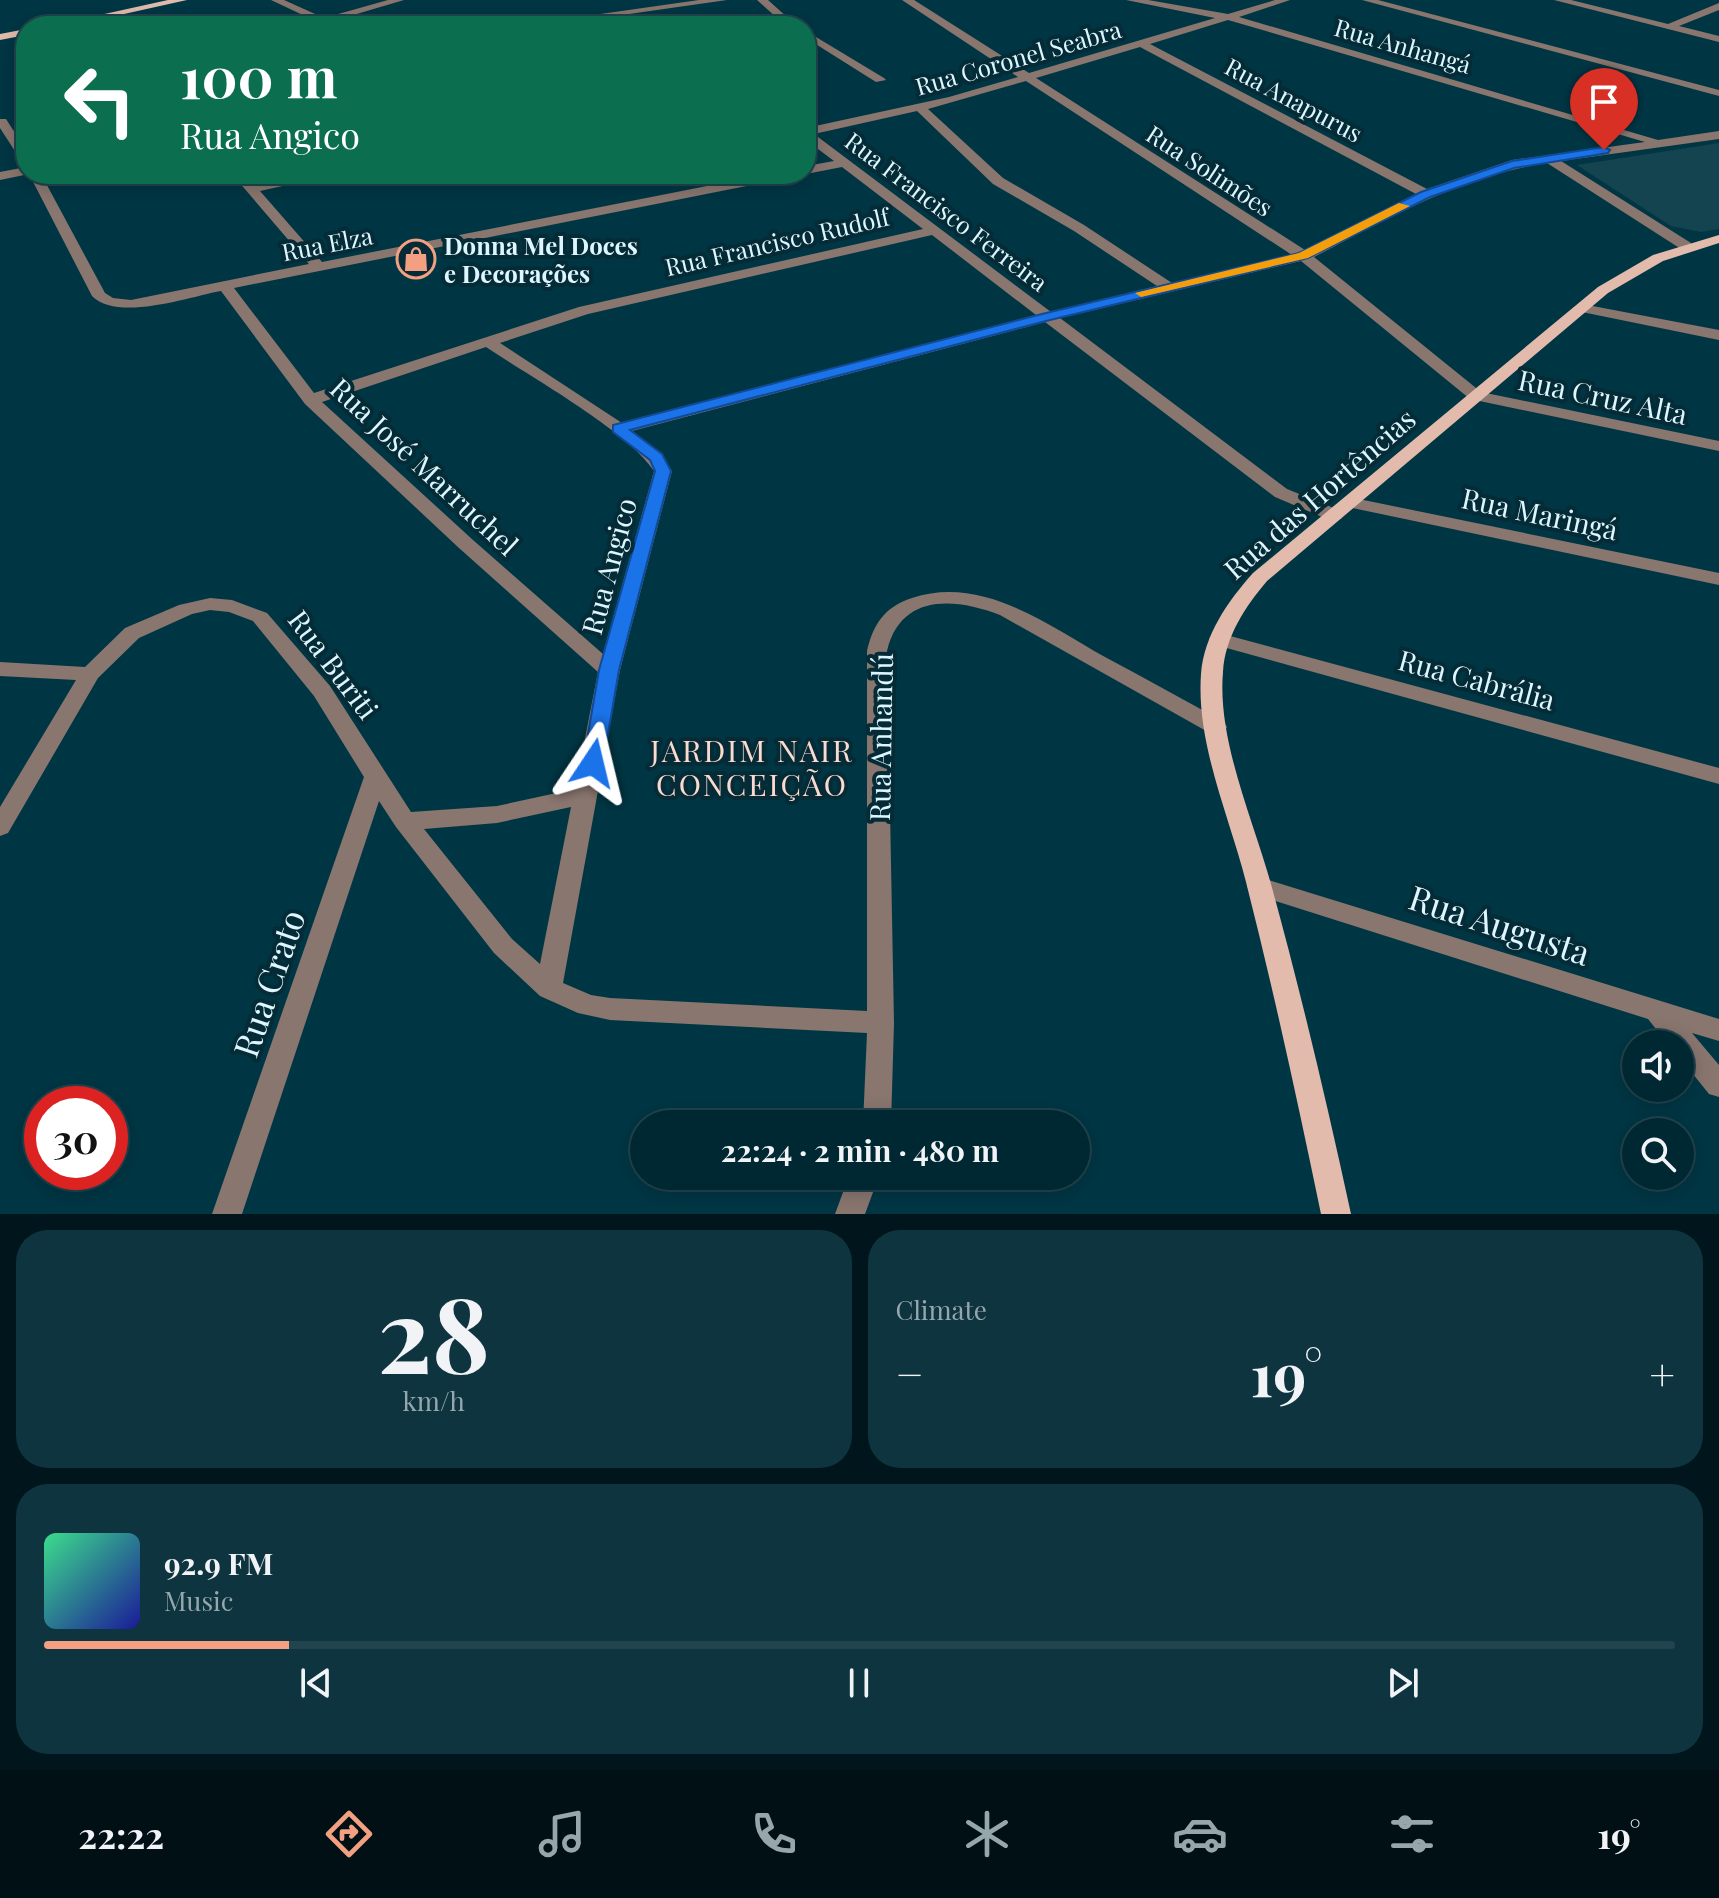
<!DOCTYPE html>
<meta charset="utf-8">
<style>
:root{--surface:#002833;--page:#0e343f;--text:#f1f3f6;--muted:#95a6ac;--line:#22444e;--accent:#f3a082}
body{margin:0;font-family:"Playfair Display",serif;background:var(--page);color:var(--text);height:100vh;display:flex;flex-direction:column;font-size:30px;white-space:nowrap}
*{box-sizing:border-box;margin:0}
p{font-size:26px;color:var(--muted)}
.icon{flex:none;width:44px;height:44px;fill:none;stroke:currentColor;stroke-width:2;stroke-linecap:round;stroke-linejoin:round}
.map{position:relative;height:1214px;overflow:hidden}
.details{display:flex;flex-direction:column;gap:16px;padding:16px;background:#00161c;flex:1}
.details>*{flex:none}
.top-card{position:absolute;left:16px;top:16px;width:800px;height:168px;border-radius:32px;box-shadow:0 4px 20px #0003,0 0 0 2px var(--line);background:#0b6e4f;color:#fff;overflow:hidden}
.buttons{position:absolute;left:1622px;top:1030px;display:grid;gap:16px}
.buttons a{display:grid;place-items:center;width:72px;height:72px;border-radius:50%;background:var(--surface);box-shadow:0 4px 20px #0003,0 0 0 2px var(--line);font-size:40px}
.speed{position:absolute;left:24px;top:1086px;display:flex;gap:16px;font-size:40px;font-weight:700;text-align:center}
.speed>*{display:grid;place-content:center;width:104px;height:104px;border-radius:50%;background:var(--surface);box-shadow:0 4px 20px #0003,0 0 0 2px var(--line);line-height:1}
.speed .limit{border:12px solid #d22;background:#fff;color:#111}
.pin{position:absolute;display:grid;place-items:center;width:68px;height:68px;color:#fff;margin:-82px -34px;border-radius:50% 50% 50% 0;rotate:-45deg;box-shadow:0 0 8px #0007}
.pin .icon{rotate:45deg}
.me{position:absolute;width:88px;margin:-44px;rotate:10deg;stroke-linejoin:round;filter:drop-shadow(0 0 6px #0008)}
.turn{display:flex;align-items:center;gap:28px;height:168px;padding:0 32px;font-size:36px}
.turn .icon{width:104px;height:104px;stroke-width:2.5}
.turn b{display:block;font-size:56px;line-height:68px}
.big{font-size:60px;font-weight:700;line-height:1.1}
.details .tile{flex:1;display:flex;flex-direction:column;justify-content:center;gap:12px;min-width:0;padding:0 28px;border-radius:32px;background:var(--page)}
.details .dial{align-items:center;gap:0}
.dial b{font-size:104px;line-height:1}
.song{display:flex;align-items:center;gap:24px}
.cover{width:96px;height:96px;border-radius:12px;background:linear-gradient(135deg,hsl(150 70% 55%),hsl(240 70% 35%))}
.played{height:8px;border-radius:4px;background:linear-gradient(90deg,var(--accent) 15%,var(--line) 15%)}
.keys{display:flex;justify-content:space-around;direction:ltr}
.heat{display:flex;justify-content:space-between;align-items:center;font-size:44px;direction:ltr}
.details .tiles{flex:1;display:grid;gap:16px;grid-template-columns:1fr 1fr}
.tile:last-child{grid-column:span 2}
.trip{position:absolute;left:630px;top:1110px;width:460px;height:80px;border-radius:40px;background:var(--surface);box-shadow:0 4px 20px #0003,0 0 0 2px var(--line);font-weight:700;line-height:80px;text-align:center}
.tabs{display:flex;height:128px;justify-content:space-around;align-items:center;background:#001014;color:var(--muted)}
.tabs .icon{width:56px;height:56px}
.tabs .selected{color:var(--accent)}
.tabs b{font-size:36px;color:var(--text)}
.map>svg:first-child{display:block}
</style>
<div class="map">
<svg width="1719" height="1214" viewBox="0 0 1719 1214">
<rect width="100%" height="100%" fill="#003644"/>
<path fill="#154451" d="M1719,143V229L1701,232L1671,226L1577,165Z"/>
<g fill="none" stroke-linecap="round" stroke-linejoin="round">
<g fill="#89766f" fill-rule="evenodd">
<path d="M271,0H284L324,18L388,0H404L333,21L340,26H326Z"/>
<path d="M699,0H727L545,26H516Z"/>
<path d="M757,0H768L797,26H786Z"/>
<path d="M902,0H914L1029,73L1215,18L1126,0H1148L1228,14L1275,0H1290L1239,17L1658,140L1719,131V139L1561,161L1691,243V249H1681L1547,163C1463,175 1388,218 1314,257L1481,392L1719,441V451L1470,399L1301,261L1060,318L1287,489L1341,511L1343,515L1341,519H1327L1275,497L1045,322L632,431L662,456L672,471L620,670L563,983L591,995L610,998L867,1011V651C873,625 884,607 912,598C982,575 1046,624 1105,657C1145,678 1184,700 1224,722L1227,727L1224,732H1208L1000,615C955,598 901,593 887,651L894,1023L891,1124H863L867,1033L610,1020L578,1013L540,996L494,953L396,827L379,801L242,1214H212L364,777L314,696L253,621L229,612L210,610L192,614L139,638L98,678L8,833L0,836V807L76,680L0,676V662L85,667L125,628L179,605L210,598L232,600L267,613L330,686L411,812L497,806L575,789L598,672L459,548L305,404L221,291C188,297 118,322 92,296L29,174L0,180V172L26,167V174H41L105,293L113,298L131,300L309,264L232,174H245L254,184L310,174H337L260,191L322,262L768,174H793L787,178L234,288L314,393L579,307L923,229L842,167L806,174V166L834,161L806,140V128L949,97L1018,77ZM1228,20L1645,142L1512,160L1427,189L1150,44ZM1140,47L1416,194L1305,250L1036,78ZM1026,81L1292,255L1172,283L1084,225L1003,178L928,109ZM917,111L993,184L1074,231L1157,286L1051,312L814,134ZM932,235L1036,315L622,423L500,343L588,314ZM486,347C529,376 628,431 654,471L603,654L473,540L322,402ZM571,807L540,964L512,939L424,829L497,823Z"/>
<path d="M1362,0H1378L1719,90V96Z"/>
<path d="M1554,0H1571L1668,24L1719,3V10L1679,26L1719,36V42Z"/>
<path d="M806,31L884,78L886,80L876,82L806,38Z"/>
<path d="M0,119H6L26,150V163L22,162L0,128Z"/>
<path d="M1582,304L1719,330V340L1577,311L1575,308Z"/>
<path d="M1349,497L1719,573V585L1343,506L1340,502Z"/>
<path d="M1219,633L1719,768V784L1212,644L1209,639L1212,634Z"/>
<path d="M1259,877L1719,1019V1041L1692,1033L1719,1065V1097L1709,1094L1680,1058V1044H1668L1648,1019L1250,893L1247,886L1250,879Z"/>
<path d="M849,1176H879L865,1214H835Z"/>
</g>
<g fill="#e2bbad" fill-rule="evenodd">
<path d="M168,0H187L70,26H50Z"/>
<path d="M26,29V35L0,40V34Z"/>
<path d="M1719,235V243L1663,261L1608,293L1267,581C1245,607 1225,637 1223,672C1217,740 1253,819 1271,884C1301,993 1327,1103 1351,1214H1321C1298,1103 1274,992 1246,882C1229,815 1196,744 1201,674C1204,635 1228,601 1253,573L1598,287L1653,255Z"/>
</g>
</g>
<path fill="#1a73e8" stroke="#114b97" stroke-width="2" d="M1604,147L1610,150L1608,153L1514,168L1430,197L1308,258L1050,320L630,430L662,454L671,471L619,670L603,763L600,768H586L583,763L599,670L655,471L650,460L613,432V425L1042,314L1299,253L1421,192L1512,161Z"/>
<path fill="#f59e0b" d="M1399,203L1410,206L1308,258L1141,297L1135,293L1299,253Z"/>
<defs>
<g id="shop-ring" transform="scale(2)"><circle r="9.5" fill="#042b36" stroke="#f3a082" stroke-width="1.5"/><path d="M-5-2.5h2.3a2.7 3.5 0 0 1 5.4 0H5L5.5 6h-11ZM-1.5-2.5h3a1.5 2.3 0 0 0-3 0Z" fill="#f3a082"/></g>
</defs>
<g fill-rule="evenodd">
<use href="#shop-ring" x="416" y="259"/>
</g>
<g text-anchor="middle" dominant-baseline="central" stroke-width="8" stroke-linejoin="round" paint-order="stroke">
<g font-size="24" fill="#ddf6ff" stroke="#042b36">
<text transform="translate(1403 45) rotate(16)">Rua Anhangá</text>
<text transform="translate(1018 57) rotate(-16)">Rua Coronel Seabra</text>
<text transform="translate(1294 99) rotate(28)">Rua Anapurus</text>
<text transform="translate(1210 170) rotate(33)">Rua Solimões</text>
<text transform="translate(947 211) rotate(37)">Rua Francisco Ferreira</text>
<text transform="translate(777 241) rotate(-13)">Rua Francisco Rudolf</text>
<text transform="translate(327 243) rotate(-11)">Rua Elza</text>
</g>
<g font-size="24" font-weight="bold" fill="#ddf6ff" stroke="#042b36" text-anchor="start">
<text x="444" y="245">Donna Mel Doces<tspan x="444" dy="28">e Decorações</tspan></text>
</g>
<g font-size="28" fill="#ddf6ff" stroke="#042b36">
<text transform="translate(1603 396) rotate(12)">Rua Cruz Alta</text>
<text transform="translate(425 466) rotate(43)">Rua José Marruchel</text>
<text transform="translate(1319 493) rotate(-41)">Rua das Hortências</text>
<text transform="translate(1540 513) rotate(12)">Rua Maringá</text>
<text transform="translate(608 566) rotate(-75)">Rua Angico</text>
<text transform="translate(334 664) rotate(53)">Rua Buriti</text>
<text transform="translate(1477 679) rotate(15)">Rua Cabrália</text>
<text transform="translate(880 737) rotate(-89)">Rua Anhandú</text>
</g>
<g font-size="30" letter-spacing="2" fill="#fbdacf" stroke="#042b36">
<text x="752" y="750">JARDIM NAIR<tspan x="752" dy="34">CONCEIÇÃO</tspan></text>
</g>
<g font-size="34" fill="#ddf6ff" stroke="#042b36">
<text transform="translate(1500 924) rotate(18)">Rua Augusta</text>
<text transform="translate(268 983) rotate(-71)">Rua Crato</text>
</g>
</g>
</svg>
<div class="buttons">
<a><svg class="icon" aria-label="sound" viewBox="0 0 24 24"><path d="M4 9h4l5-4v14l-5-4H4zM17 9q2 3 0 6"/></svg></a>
<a><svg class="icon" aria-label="search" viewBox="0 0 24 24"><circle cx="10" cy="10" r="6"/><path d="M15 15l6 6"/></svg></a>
</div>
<div class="speed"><div class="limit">30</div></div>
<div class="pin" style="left:1604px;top:150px;background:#d93025"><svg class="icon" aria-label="arrive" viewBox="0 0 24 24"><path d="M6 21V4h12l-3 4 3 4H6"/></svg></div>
<svg class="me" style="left:593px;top:763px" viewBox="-20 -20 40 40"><path d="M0-17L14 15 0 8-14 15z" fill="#1a73e8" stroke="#fff" stroke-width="4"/></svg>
<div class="trip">22:24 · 2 min · 480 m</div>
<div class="top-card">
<div class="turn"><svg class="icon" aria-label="left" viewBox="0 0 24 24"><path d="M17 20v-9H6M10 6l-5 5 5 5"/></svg><div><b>100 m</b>Rua Angico</div></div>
</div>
</div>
<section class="details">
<div class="tiles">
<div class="tile dial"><b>28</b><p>km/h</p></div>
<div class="tile"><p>Climate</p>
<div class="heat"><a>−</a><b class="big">19°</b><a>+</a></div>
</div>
<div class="tile">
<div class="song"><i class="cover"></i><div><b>92.9 FM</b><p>Music</p></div></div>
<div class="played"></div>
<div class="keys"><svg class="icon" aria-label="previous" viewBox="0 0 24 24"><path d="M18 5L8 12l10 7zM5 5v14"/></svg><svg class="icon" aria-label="pause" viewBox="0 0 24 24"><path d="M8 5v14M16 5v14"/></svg><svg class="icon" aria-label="next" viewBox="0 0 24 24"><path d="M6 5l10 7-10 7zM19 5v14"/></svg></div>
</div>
</div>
</section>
<nav class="tabs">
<b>22:22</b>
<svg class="icon selected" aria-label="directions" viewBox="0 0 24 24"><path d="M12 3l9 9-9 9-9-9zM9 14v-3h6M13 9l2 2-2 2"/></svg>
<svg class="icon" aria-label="music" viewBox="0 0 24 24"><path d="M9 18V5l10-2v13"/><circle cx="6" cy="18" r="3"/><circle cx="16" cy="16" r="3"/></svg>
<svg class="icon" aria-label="phone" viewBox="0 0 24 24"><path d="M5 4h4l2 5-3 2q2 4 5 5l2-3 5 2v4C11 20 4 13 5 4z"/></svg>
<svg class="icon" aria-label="climate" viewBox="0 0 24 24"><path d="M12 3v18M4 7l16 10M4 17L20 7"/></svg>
<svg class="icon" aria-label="car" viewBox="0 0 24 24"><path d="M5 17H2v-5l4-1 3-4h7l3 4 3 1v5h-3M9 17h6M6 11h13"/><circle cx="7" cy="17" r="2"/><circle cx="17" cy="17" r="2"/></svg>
<svg class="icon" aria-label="filters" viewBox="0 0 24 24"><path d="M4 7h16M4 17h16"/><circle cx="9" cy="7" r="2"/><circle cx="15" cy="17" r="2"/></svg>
<b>19°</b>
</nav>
